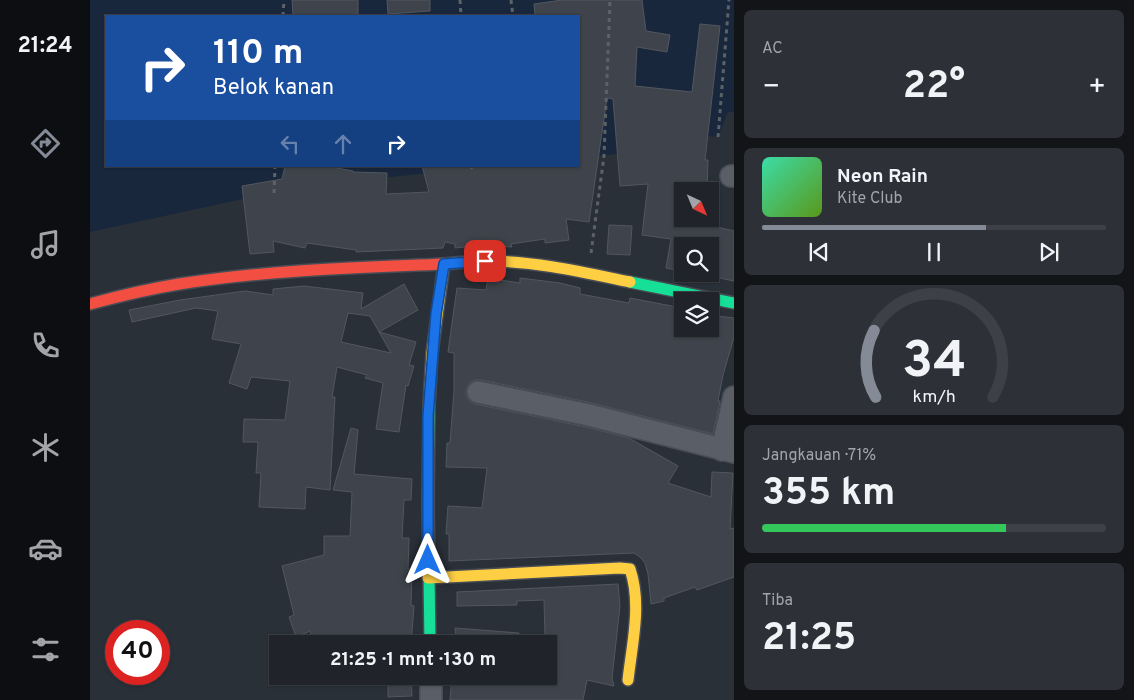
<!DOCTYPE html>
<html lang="id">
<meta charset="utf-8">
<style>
:root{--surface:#20242a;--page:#2d3036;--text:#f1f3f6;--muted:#a2a4a8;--line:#3d4147;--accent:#848b96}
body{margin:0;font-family:Overpass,sans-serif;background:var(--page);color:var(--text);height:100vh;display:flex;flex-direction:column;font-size:19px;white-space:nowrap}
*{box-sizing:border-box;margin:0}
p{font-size:16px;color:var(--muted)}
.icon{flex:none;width:28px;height:28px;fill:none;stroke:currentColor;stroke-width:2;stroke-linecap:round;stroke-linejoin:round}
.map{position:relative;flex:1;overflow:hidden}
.panel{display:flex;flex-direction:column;gap:10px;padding:10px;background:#121417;width:400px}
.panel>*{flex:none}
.top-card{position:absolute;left:15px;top:15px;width:475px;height:152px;border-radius:0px;box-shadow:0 1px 4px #0004,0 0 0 1px var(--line);background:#1a4fa0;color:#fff;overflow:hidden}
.needle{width:32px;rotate:136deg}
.buttons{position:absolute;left:584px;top:182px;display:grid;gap:10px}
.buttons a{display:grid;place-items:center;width:45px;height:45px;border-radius:0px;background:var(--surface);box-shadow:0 1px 4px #0004,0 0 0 1px var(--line);font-size:25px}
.speed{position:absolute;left:15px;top:620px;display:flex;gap:10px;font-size:25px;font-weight:700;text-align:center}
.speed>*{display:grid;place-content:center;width:65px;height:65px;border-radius:50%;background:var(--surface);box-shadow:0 1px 4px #0004,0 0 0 1px var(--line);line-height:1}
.speed .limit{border:8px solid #d22;background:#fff;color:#111}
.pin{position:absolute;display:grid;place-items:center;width:42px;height:42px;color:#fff;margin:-21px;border-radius:10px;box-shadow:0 2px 8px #0006}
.me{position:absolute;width:55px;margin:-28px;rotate:0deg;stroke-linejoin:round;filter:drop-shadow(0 0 4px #0008)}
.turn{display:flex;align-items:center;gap:18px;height:105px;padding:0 25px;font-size:22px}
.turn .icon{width:65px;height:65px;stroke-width:2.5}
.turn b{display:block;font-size:35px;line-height:42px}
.lanes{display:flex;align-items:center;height:48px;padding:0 25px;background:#0003;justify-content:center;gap:25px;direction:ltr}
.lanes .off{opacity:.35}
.big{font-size:38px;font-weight:700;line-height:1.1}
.panel .tile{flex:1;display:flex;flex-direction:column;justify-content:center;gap:8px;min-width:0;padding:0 18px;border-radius:8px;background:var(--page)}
.panel .dial{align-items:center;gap:0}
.dial svg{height:130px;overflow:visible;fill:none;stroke:var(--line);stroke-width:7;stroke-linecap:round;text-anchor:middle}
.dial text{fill:var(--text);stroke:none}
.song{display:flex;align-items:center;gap:15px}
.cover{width:60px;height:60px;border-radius:8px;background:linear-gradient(135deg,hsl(160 70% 55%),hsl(90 70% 35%))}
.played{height:5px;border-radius:2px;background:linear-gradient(90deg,var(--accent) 65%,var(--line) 65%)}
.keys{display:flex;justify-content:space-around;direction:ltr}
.heat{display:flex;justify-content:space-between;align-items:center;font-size:28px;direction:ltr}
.charge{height:8px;border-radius:4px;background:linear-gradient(90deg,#34c759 71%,var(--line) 0)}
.trip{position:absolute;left:179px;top:635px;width:288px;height:50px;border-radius:0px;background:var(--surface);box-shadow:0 1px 4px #0004,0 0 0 1px var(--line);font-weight:700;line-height:50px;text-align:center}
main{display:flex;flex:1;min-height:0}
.dock{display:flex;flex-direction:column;width:90px;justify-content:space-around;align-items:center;background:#0d0e11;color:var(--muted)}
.dock .icon{width:35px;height:35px}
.dock .active{color:var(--accent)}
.dock b{font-size:22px;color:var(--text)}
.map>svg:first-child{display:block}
</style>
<main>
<nav class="dock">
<b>21:24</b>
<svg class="icon active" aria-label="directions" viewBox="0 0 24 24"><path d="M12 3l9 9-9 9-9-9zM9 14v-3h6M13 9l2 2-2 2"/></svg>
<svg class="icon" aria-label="music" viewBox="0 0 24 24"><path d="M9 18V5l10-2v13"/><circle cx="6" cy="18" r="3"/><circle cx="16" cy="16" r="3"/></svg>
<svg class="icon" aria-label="phone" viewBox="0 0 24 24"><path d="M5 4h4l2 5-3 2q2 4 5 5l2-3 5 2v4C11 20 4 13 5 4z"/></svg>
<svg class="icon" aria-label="climate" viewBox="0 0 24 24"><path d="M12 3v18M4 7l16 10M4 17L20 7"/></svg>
<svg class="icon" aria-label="car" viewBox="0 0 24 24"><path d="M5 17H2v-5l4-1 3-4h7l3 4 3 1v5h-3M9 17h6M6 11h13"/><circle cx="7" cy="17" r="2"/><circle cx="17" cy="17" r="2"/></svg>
<svg class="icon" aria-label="filters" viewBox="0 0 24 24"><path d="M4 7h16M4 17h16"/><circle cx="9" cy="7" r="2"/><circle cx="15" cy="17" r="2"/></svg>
</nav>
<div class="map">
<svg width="644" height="700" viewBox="0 0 644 700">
<rect width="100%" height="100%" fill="#2a3038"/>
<path fill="#19273c" d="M0,0H644V112H638L628,137L543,129L535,153L489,158V16H16V166H409L214,186L0,232Z"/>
<g fill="#3f444c" stroke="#52575f" fill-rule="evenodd">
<path d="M202,0H268V16H203Z"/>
<path d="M297,0H340V11L298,14Z"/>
<path d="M472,0H552L556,31L580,35L577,52L547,47L545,86L602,92L610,24L630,26L615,160H618L617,191H592V219H605V222L644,231V281L620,276V246H592V271L576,268L581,239L552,235L558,184L530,186L523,99L517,98L499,222L476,219L479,240L455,243V239L421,244L422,247L394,245L365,248V244L355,242L353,248L266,252V250L217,243L215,248L183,241L184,252L160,254L152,186L192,179L195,166H236L263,171V172L297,173L296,194L339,192L332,166H489V16H445L444,4Z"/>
<path d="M519,225L542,226L540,255L517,254Z"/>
<path d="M398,278L430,283V278L470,283L490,288V294L539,303L540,298L592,308V329H624L627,316L644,318V337L633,375L628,401H630L623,434L502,403L391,380H385L379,383L376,390V395L379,401L385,404L496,427L539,438L588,466L578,483L621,497L622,472L643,473L640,529L644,528V577L607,590L605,587L574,598V601L561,604L558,574L555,563L550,557L544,553L359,561V534H356L358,506L392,508L397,468L356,467L357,443H360L364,390V353L358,352L361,330L367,288L396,290Z"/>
<path d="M314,284L328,310L289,332L326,342L319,365L324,366L318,386L316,385L309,432L286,429L293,383L275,378L277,375L247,367L242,397H245L240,490L216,487L215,509L169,507L171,473H166L168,442H153L154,419L195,420L200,381L161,377L157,389L139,383L151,344L122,339L128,311L106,308L42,322L39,310L90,300L133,294L155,291L183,295V289L214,286L273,293L271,309ZM258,313L280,316L301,353L251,342Z"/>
<path d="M261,428L268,430L264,474L322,479L321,500H314L312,538H319L318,569L322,570L321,605L324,606L321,644H223L220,631L206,637L199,617L204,615L192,566L234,555V536H260L262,492L243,490Z"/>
<path d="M528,584L530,606L522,678L524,686L497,680L493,700H360L362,676H429L428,679L458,685V637H455L454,600L427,601V605L367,606V592Z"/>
<path d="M365,628L429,633L428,644H367Z"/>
<path d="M298,676H321L322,696L298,697Z"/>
</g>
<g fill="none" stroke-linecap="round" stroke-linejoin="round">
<g stroke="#484c55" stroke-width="24">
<g id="street">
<path d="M641,176H644"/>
<path d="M388,392L499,415L644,452"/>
<path d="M632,450L644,397"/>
<path d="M341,676V700"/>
</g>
</g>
<g stroke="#484c55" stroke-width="14">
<g id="fast">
<path d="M540,282L644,303"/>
<path d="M339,405L338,505L340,644"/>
</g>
</g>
<g stroke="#484c55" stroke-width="14">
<g id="slow">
<path d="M339,405L342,353L354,264C368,263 382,261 396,261C445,261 492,272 540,282"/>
<path d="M338,578L530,568L540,569C552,604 542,644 538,680"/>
</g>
</g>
<g stroke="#484c55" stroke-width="14">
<path id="jam" d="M0,304C29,296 59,289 89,284C177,270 265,268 354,264"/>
</g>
<g stroke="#5c6268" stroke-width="3" stroke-dasharray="4 4" stroke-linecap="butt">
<path d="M370,0L371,16"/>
<path d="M421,0L423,16"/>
<path d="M193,16L194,0"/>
<path d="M628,137L639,0"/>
<path d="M381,166L382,169"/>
<path d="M184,193L185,166"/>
<path d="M501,253L514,156L520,0"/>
</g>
<use href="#street" stroke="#5a5e66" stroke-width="21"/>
<use href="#fast" stroke="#16e098" stroke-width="11"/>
<use href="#slow" stroke="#ffcf43" stroke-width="11"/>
<use href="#jam" stroke="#f24e42" stroke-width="11"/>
</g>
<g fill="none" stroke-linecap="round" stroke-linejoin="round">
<g stroke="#114b97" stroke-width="12">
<path id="route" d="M338,560V416L346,314L354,264L395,261"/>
</g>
<use href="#route" stroke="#1a73e8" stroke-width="9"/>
</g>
</svg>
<div class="buttons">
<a><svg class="needle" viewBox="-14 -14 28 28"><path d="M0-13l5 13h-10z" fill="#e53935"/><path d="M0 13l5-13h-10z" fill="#a2a4a8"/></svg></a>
<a><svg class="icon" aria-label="search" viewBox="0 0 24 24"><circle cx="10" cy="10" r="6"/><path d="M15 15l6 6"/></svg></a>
<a><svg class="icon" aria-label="layers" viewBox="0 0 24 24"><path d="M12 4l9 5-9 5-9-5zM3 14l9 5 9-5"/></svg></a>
</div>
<div class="speed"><div class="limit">40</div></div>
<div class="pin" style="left:395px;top:261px;background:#d93025"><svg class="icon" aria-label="arrive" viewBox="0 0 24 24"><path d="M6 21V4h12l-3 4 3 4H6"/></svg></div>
<svg class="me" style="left:338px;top:560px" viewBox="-20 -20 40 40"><path d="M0-17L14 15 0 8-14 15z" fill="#1a73e8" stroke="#fff" stroke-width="4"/></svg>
<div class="trip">21:25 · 1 mnt · 130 m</div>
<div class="top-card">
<div class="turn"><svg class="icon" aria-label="right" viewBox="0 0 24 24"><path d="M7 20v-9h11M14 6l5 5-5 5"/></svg><div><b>110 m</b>Belok kanan</div></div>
<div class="lanes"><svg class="icon off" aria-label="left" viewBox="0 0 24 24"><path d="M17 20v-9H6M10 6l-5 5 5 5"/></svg><svg class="icon off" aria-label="ahead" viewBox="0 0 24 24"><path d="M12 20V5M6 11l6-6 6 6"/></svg><svg class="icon" aria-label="right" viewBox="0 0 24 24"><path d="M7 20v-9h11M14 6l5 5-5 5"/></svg></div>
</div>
</div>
<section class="panel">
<div class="tile"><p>AC</p>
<div class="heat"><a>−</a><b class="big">22°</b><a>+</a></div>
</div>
<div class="tile">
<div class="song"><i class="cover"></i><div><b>Neon Rain</b><p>Kite Club</p></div></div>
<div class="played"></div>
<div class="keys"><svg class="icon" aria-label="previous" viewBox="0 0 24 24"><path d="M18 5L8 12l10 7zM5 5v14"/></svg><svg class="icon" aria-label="pause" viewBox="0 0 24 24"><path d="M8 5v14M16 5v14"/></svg><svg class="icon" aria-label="next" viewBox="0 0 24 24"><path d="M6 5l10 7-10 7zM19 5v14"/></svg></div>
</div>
<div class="tile dial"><svg viewBox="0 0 100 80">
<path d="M14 69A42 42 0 1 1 86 69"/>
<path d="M14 69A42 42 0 0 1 13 28" stroke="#848b96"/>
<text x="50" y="56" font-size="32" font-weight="700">34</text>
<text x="50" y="72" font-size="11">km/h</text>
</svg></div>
<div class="tile"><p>Jangkauan · 71%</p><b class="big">355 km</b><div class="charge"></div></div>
<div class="tile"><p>Tiba</p><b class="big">21:25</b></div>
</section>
</main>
